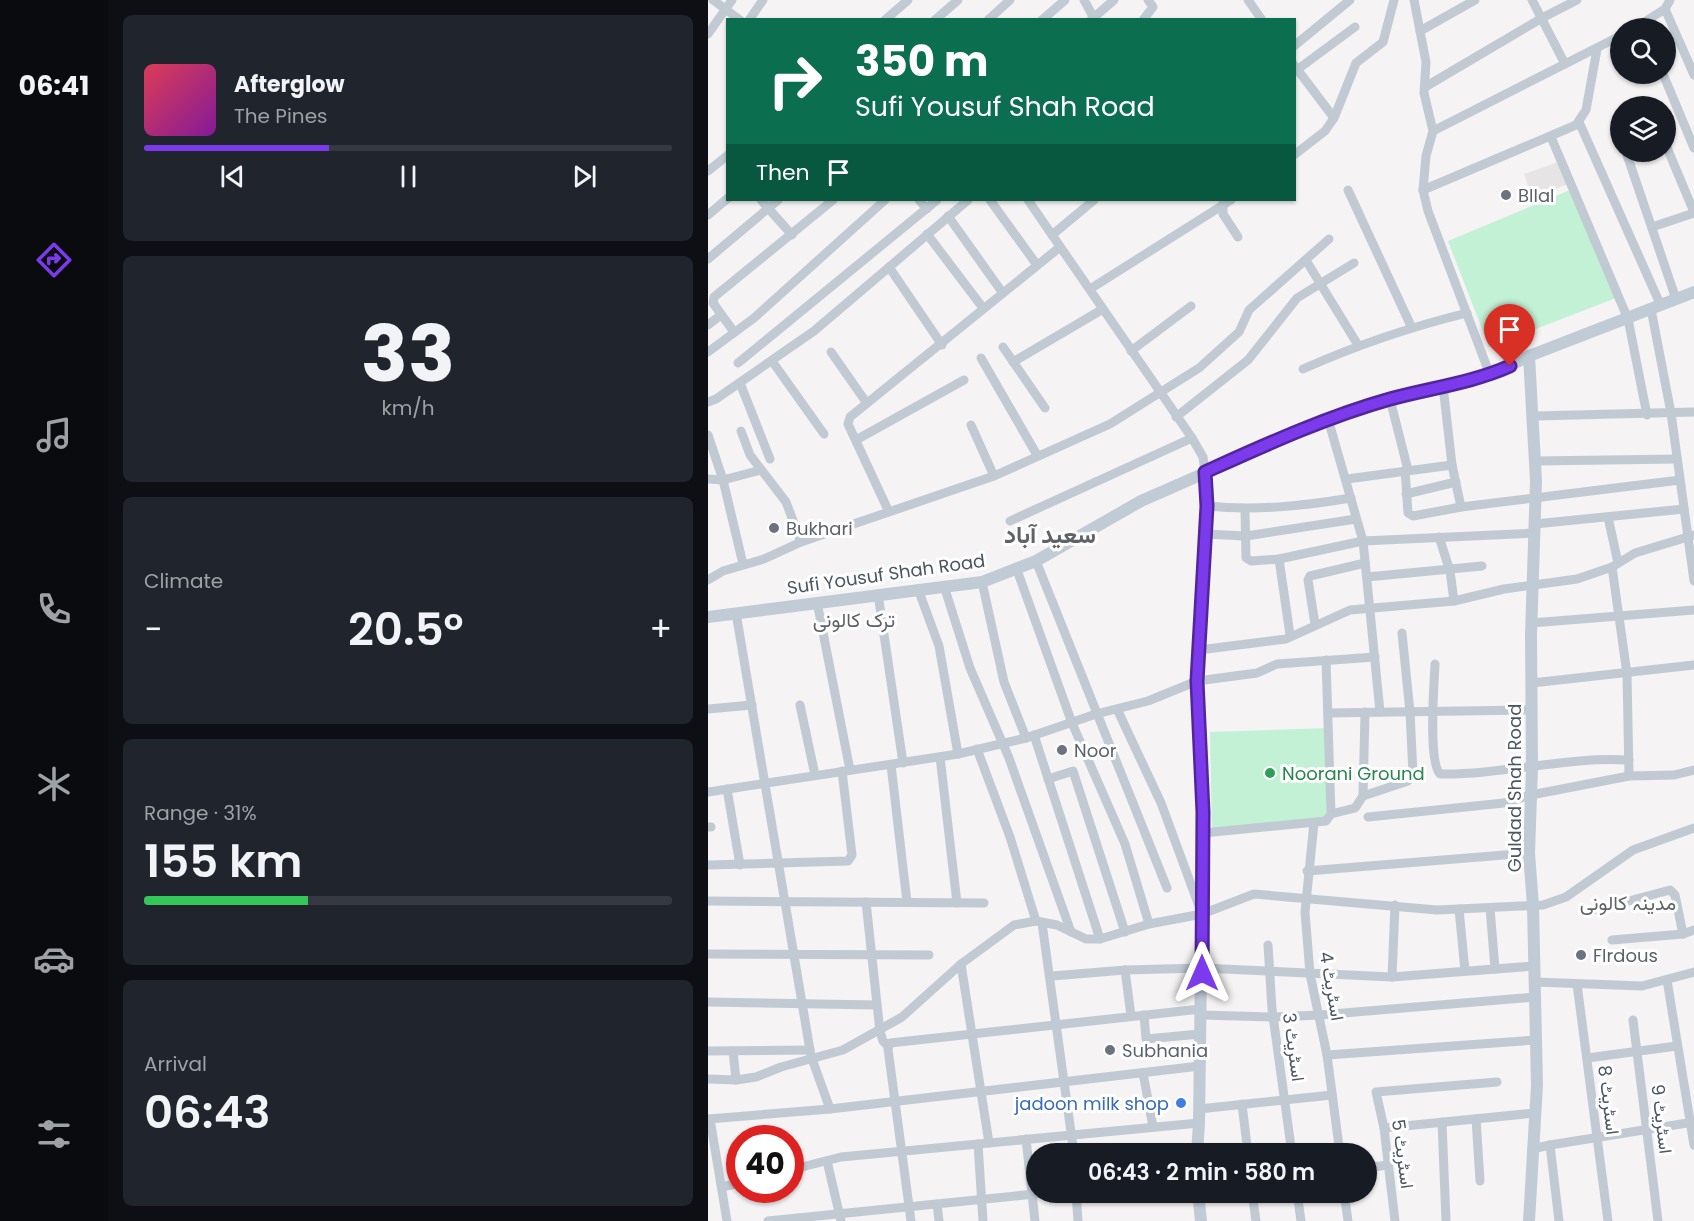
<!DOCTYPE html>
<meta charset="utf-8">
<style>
:root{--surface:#171b24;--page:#20242c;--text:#f1f3f6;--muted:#9ea1a6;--line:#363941;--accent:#7c3aed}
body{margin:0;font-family:Poppins,Vazirmatn,sans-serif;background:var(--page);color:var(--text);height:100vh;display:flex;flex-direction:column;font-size:22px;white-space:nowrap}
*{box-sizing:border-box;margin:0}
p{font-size:20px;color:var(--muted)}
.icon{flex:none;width:33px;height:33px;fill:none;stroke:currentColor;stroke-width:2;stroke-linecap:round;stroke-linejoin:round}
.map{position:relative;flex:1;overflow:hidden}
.drawer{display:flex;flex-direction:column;gap:15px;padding:15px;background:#0d0f14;width:600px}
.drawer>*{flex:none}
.hud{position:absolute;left:18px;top:18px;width:570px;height:183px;border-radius:0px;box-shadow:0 2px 4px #0004;background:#0b6e4f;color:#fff;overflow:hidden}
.fabs{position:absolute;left:902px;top:18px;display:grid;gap:12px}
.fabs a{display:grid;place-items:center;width:66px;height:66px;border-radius:50%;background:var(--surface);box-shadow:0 2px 4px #0004;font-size:30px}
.speed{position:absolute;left:18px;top:1125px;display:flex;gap:12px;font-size:30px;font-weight:700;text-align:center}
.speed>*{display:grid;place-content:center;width:78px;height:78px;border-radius:50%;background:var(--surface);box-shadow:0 2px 4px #0004;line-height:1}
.speed .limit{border:9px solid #d22;background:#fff;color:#111}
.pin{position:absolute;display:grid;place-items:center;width:51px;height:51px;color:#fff;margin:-62px -26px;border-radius:50% 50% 50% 0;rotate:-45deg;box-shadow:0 0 6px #0007}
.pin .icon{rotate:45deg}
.me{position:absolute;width:66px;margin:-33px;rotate:0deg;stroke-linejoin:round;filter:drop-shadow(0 0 4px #0008)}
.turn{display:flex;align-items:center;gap:21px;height:126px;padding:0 30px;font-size:27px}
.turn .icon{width:78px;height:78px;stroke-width:2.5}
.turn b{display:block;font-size:42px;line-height:51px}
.then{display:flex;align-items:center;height:57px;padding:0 30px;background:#0003;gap:12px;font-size:22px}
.big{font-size:45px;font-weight:600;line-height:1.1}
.drawer .widget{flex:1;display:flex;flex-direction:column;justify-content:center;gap:9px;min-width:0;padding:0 21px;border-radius:9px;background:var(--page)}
.drawer .dial{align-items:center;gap:0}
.dial b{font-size:78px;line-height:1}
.song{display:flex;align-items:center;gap:18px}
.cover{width:72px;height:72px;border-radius:9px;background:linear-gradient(135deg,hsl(350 70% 55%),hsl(290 70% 35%))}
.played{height:6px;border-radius:3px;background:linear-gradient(90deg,var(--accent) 35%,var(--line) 35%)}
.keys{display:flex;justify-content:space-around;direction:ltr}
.heat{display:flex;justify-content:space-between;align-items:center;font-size:33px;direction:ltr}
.charge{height:9px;border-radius:4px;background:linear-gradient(90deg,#34c759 31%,var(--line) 0)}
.trip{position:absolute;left:318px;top:1143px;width:351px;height:60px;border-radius:30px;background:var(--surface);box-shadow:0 2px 4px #0004;font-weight:600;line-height:60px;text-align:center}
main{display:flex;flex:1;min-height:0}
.tab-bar{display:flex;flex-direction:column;width:108px;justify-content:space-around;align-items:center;background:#090b0e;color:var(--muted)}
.tab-bar .icon{width:42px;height:42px}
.tab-bar .selected{color:var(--accent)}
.tab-bar b{font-size:27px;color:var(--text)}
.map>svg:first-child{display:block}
</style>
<main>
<nav class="tab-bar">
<b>06:41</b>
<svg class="icon selected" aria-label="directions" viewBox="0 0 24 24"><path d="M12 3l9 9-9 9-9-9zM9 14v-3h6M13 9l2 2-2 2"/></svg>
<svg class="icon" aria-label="music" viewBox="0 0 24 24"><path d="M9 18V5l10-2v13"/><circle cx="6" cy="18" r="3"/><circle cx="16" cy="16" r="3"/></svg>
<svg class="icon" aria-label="phone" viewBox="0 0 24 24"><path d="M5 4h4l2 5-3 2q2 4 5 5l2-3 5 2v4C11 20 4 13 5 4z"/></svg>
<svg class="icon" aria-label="climate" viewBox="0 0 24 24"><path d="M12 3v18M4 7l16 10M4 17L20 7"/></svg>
<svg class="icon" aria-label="car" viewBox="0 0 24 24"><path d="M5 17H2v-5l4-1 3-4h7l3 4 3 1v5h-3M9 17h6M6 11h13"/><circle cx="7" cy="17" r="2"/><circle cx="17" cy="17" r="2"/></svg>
<svg class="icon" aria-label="filters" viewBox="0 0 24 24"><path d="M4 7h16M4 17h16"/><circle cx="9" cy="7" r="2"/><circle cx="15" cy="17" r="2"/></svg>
</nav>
<section class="drawer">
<div class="widget">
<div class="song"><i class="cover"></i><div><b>Afterglow</b><p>The Pines</p></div></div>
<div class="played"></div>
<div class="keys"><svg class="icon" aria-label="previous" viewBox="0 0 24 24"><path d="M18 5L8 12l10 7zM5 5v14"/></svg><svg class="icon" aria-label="pause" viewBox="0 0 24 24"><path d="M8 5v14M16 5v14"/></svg><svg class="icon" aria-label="next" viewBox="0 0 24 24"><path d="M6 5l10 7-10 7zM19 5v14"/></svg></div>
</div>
<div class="widget dial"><b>33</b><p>km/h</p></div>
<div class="widget"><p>Climate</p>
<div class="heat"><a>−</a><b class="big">20.5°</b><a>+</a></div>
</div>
<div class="widget"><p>Range · 31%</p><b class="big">155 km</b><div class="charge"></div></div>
<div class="widget"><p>Arrival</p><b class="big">06:43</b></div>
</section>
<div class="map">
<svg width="986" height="1221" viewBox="0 0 986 1221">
<rect width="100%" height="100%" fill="#f5f3f3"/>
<path fill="#e6e4e5" d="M850,162L860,184L824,198L816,174Z"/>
<g fill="#c3f1d5">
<path d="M862,190L908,298L781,347L740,241Z"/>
<path d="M620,728L618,821L504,833L502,732Z"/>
</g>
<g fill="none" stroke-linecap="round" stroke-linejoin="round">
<g stroke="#c1cad2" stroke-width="9">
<path d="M5,0L32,20"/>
<path d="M376,0L387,20"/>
<path d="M540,0L554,20"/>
<path d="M706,0L718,62L716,93L725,131L718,156L715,190L720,211L782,375"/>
<path d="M824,0L857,64"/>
<path d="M957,9L986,75"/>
<path d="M41,20L55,0"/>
<path d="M177,20L200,0"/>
<path d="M227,20L250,0"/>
<path d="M280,20L302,0"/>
<path d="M334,20L357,0"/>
<path d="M383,20L406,0"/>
<path d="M435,20L445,7L440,0"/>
<path d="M927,28L957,9L962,0"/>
<path d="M712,31L767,0"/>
<path d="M0,34L24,0"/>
<path d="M586,46L642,0"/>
<path d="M586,65L626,118"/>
<path d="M586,72L647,27"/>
<path d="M955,74L986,148"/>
<path d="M717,87L834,18L869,0"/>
<path d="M871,122L953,306"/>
<path d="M725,131L912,36"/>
<path d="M912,132V134"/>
<path d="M843,137L920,319L939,415"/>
<path d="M957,143L986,212"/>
<path d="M918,152L968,299"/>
<path d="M586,155L617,131L626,118L648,63L675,42L686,0"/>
<path d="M0,171L20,155"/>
<path d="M640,190L703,326"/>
<path d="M715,190L868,125L878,110L889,49"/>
<path d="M53,200L84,235"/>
<path d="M211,200L219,209"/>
<path d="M282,200L329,265"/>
<path d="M320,200L484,438L495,457L497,472"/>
<path d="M515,202V214L530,237"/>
<path d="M0,215L20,198"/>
<path d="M240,216L294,292"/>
<path d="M944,227L986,213"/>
<path d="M219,234L275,308"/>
<path d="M344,235L386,200"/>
<path d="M0,259L70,200"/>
<path d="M599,262L650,345"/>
<path d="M181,267L234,345"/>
<path d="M382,289L523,200"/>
<path d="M943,309L963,413L986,581"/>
<path d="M0,325L13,315"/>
<path d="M26,332L5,303L6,297L125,200"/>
<path d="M295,347L337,408"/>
<path d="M423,351L483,306"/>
<path d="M0,352L46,318L177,200"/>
<path d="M123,352L158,402"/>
<path d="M273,358L329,455"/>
<path d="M64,361L116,434"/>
<path d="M305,362L395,309"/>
<path d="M30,363L229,200"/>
<path d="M595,369C649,345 702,327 759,313"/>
<path d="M32,383L62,459"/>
<path d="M735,386L744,465L753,507"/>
<path d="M682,399L700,470"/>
<path d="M0,402L8,399L106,331L260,200"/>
<path d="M827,416L986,412"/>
<path d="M468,417L540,360L589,298L646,263"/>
<path d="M620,419L655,541L672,712"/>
<path d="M263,425L286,476"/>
<path d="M33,431L42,455L78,502L93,542"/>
<path d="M0,435L15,480L35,564"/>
<path d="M148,440L256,380"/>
<path d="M828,461L969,459"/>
<path d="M697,470L700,513L705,516L753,507L972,480"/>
<path d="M0,479L15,480L53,470"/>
<path d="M639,479L744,465"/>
<path d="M698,494L748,482"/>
<path d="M499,506C549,511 594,506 643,498"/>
<path d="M537,510L538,558L543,561L571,559L655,541L827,533"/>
<path d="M181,512L140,424L142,417L352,247"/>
<path d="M900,517L910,563"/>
<path d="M302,521L484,438"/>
<path d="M827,524L976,509"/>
<path d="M497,534L538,536L648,519"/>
<path d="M731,537L742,571L746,601"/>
<path d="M571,559L582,635"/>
<path d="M328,561L459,888"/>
<path d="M904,567L919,674L921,776"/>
<path d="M309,570L364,723L417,844L441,924"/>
<path d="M659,577L774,566"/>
<path d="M0,580L15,571L56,559L93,542L286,476L402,424L491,368L531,332L541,310L621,239"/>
<path d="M274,582L296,682L318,738"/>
<path d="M236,586L262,668L301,758L363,932"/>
<path d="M210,589L231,646L250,754"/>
<path d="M170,594L195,763"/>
<path d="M109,602L142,770"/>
<path d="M28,613L103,1056L122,1109"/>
<path d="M823,623L986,610"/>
<path d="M607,624L600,580L602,576L657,563"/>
<path d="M491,650L578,639L642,610L746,601L796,589L869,579L904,567L927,553L986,535"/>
<path d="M727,664C726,685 720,761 732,774C795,775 859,756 921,760"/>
<path d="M824,683L986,665"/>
<path d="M92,705L107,775"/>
<path d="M0,709L44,705"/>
<path d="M409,709L453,803L491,906"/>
<path d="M620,713L824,710"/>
<path d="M326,735L392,939"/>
<path d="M269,749L302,837L328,921"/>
<path d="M232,757L249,903"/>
<path d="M183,765L199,902"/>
<path d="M340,779L365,771L417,932"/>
<path d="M19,789L32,865"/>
<path d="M0,792L250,754L318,738L388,714L440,701L489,681L549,673L569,664L667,657"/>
<path d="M655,796L700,781L705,774L702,712L694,633"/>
<path d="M623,814L647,808L655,796L657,712"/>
<path d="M660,817L796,803L823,795L921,776L966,775L986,770"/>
<path d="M606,823L597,912L602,974L619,1055L632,1154"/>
<path d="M0,827H3"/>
<path d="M495,833L618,821L623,814L618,660"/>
<path d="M0,865L140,861L144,855L134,771"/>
<path d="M599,871L821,853"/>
<path d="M0,901L276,903"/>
<path d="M158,902L172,1032L175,1041L180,1046"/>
<path d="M782,908L787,969"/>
<path d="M751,909L757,971"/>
<path d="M887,910L962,890L967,895L975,934"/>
<path d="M334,923L366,1154"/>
<path d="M904,940L975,934L986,930"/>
<path d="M560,945L564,1009L584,1154"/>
<path d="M0,954L221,955"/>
<path d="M253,964L281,1143"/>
<path d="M417,970L423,1016"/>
<path d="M344,976L417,970L494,968L684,977L826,966"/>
<path d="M684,977L687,905"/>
<path d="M959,980L986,1145"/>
<path d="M827,982L934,986L986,972"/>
<path d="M869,984L900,1221"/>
<path d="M0,1002L169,1005"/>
<path d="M436,1015L438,1039L492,1034"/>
<path d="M493,1015L565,1017L612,1015L827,997"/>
<path d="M925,1020L950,1221"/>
<path d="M0,1051L102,1050"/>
<path d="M25,1051L28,1080"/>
<path d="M619,1055L828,1040"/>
<path d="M879,1058L969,1046"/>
<path d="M435,1073L445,1127"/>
<path d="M0,1079L28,1080L48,1077L73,1067L135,1050L194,1017L253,964L306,925L328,921L349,925L378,939H392L441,924L494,914L546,894L729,910L835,905L858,897L925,850L986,828"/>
<path d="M534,1104L540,1154"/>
<path d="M491,1109L624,1095"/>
<path d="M0,1119L122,1109L492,1066"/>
<path d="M2,1119L19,1221"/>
<path d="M768,1119L772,1181"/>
<path d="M734,1122L738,1221"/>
<path d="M676,1128L827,1113"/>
<path d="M318,1139L327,1221"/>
<path d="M270,1144L275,1221"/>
<path d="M842,1145L986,1122"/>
<path d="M824,1149L842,1145L851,1221"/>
<path d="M119,1161L133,1221"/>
<path d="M658,1168L680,1165"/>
<path d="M82,1170L133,1157L491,1123"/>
<path d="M14,1187L32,1183"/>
<path d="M368,1192L370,1221"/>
<path d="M544,1192L548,1221"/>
<path d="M589,1192L593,1221"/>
<path d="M636,1192L640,1221"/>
<path d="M229,1204L231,1221"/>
<path d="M60,1221L346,1192"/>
<path d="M203,1221L180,1049L182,1043L493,1009"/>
<path d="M687,1221L676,1128L668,1092L789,1082"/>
</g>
<g stroke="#c1cbd6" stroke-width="12">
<path d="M0,617L274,582L328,561L433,501L620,419L682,399L782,375L821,356L986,292"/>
<path d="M489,1154L491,1123L495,812L489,681L499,506L497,472"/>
<path d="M490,1192L493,1221"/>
<path d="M821,1221L829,1085L825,906L821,853L824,768L823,635L828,481L821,356"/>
</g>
</g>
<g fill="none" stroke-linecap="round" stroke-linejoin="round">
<g stroke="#51269a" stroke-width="15">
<path id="route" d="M494,973L495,812L489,681L499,506L497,472C557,445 618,417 682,399C722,388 764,383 802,366"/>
</g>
<use href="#route" stroke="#7c3aed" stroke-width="10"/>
</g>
<g fill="#6b7280" stroke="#fff" stroke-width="2">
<circle cx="798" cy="195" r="6"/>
<circle cx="66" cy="528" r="6"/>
<circle cx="354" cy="750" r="6"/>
<circle cx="873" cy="955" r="6"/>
<circle cx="402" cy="1050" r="6"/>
</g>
<circle fill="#2e9e5b" stroke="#fff" stroke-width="2" cx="562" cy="773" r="6"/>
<circle fill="#3f7fe0" stroke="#fff" stroke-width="2" cx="473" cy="1103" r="6"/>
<g text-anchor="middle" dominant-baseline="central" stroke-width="6" stroke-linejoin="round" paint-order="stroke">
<g font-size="18" fill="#5b616d" stroke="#fff" text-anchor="start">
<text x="810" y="195">BIlal</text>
<text x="78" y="528">Bukhari</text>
<text x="366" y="750">Noor</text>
<text x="885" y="955">FIrdous</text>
<text x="414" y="1050">Subhania</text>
</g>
<g font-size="18" fill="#4a5661" stroke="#fff">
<text transform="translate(178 574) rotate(-8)">Sufi Yousuf Shah Road</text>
<text transform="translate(806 788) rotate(-90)">Guldad Shah Road</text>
<text transform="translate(624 986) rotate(80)">اسٹریٹ 4</text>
<text transform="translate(586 1047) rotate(82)">اسٹریٹ 3</text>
<text transform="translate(901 1100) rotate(83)">اسٹریٹ 8</text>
<text transform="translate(954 1119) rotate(83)">اسٹریٹ 9</text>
<text transform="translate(695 1154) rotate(82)">اسٹریٹ 5</text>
</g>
<g font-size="18" fill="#27864d" stroke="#fff" text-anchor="start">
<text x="574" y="773">Noorani Ground</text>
</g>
<g font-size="18" fill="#366cbe" stroke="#fff" text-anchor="end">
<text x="461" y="1103">jadoon milk shop</text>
</g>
<g font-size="20" fill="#5f6368" stroke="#fff">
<text x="146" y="620">ترک کالونی</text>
<text x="920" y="903">مدینہ کالونی</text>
</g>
<g font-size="24" font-weight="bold" fill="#5f6368" stroke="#fff">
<text x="342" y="534">سعید آباد</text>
</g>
</g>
</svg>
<div class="fabs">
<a><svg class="icon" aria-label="search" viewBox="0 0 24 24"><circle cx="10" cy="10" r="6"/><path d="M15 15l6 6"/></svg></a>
<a><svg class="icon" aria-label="layers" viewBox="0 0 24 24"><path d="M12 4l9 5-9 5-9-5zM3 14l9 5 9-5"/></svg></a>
</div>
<div class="speed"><div class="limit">40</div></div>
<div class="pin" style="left:802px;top:366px;background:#d93025"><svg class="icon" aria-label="arrive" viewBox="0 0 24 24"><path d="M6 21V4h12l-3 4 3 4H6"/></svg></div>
<svg class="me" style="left:494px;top:973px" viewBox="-20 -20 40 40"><path d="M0-17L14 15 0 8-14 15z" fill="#7c3aed" stroke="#fff" stroke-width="4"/></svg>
<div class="trip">06:43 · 2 min · 580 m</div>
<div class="hud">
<div class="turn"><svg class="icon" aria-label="right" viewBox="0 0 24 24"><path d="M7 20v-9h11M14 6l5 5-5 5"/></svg><div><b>350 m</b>Sufi Yousuf Shah Road</div></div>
<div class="then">Then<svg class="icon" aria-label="arrive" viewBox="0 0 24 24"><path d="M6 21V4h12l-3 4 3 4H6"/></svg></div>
</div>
</div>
</main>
